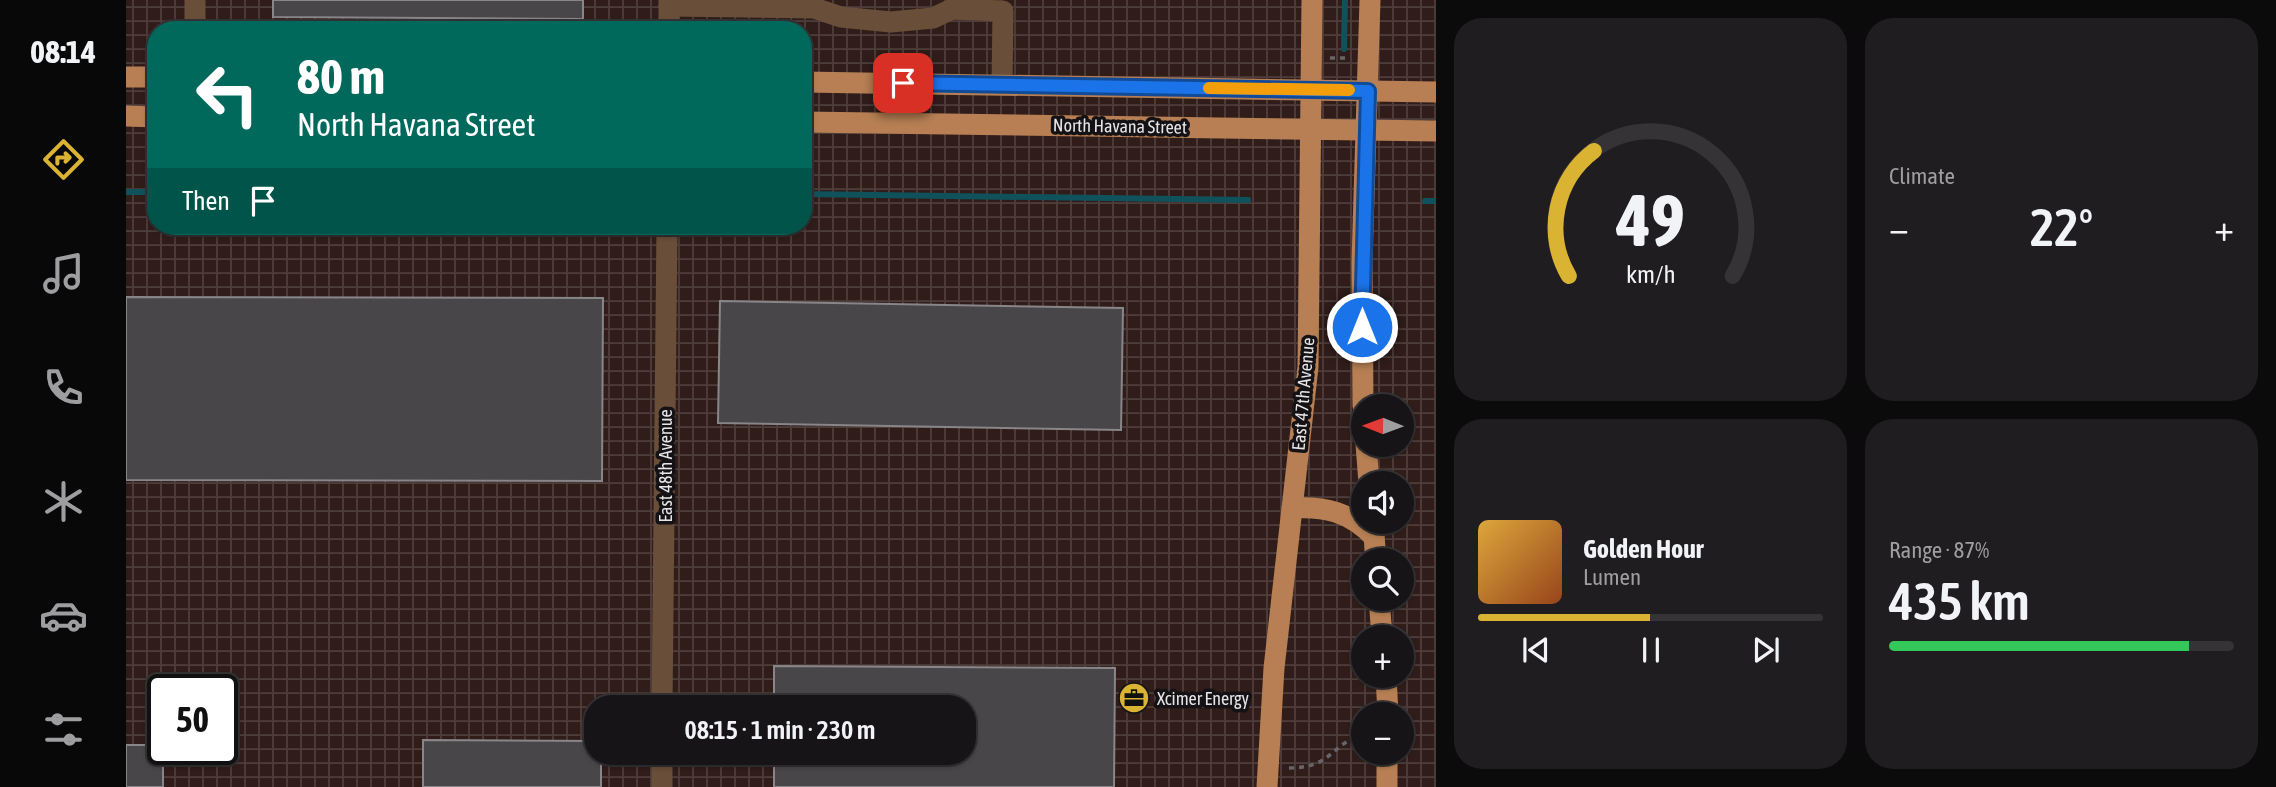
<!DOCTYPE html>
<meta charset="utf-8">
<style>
:root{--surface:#161416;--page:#1f1d1f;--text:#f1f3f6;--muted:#9e9ea1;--line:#353335;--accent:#dab333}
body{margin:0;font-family:"Asap Condensed",sans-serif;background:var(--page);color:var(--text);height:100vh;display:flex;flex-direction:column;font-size:26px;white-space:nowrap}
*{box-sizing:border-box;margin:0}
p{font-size:23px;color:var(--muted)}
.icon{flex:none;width:38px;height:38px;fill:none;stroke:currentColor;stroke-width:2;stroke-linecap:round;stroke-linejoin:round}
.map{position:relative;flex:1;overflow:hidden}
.sheet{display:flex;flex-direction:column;gap:18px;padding:18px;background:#0c0b0c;width:840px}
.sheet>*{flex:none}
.top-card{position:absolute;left:21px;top:21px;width:665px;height:214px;border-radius:28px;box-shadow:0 2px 5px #0004,0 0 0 2px var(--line);background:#00695c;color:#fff;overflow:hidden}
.needle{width:46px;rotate:271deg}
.buttons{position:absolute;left:1225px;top:394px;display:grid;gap:14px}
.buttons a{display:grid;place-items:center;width:63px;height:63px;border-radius:50%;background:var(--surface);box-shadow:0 2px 5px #0004,0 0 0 2px var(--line);font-size:35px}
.speed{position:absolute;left:21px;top:674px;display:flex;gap:14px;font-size:35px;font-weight:700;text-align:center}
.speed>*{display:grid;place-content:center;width:91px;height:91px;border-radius:50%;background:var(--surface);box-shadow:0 2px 5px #0004,0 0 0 2px var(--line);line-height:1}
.speed .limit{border:4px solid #111;border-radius:10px;background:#fff;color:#111}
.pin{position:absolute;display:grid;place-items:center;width:60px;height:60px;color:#fff;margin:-30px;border-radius:14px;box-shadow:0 4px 10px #0006}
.me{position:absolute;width:77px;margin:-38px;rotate:0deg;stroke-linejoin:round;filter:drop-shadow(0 0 5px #0008)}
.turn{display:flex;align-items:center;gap:24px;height:147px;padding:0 35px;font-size:32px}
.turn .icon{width:91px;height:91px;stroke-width:2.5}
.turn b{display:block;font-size:49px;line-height:60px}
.then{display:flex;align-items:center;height:66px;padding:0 35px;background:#0003;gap:14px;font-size:26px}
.big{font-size:52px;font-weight:600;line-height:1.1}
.sheet .widget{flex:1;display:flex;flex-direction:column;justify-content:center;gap:10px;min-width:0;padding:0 24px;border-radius:28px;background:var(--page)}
.sheet .dial{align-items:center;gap:0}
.dial svg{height:182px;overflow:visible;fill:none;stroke:var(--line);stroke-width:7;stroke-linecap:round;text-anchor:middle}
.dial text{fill:var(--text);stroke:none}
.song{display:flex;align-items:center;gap:21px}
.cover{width:84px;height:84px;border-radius:10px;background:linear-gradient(135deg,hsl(40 70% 55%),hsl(20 70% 35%))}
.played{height:7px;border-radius:4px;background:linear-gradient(90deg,var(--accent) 50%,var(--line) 50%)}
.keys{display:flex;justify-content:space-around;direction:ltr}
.heat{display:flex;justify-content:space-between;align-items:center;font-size:38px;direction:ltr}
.charge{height:10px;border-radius:5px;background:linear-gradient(90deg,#34c759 87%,var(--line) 0)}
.sheet .tiles{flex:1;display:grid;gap:18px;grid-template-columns:repeat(2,1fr)}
.trip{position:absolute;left:458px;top:695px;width:392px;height:70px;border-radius:28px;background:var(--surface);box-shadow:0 2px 5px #0004,0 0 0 2px var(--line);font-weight:600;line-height:70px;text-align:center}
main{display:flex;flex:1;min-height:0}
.dock{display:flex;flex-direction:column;width:126px;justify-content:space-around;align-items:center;background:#090809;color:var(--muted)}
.dock .icon{width:49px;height:49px}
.dock .selected{color:var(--accent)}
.dock b{font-size:32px;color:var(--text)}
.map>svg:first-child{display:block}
</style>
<main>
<nav class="dock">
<b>08:14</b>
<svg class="icon selected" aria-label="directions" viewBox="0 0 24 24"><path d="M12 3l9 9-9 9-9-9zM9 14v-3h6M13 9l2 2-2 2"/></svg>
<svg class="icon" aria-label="music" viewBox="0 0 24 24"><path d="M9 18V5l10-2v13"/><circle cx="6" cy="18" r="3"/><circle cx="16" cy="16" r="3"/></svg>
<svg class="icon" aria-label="phone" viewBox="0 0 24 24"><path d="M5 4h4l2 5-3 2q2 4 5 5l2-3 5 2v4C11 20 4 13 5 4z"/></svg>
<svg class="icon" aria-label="climate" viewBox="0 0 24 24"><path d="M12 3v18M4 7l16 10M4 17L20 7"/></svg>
<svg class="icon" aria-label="car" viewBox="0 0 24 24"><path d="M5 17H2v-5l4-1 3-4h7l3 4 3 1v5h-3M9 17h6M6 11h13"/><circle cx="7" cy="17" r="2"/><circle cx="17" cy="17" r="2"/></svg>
<svg class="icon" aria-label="filters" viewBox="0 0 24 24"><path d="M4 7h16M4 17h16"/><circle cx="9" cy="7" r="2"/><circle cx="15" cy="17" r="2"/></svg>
</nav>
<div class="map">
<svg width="1310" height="787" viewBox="0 0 1310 787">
<defs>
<pattern id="industrial-grid" width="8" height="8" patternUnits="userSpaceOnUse" patternTransform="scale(1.75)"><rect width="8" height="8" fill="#301d1a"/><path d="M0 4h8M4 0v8" fill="none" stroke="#4e3e3b"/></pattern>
</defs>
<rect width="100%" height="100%" fill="#1d1b1d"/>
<path fill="url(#industrial-grid)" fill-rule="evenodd" d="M0,0H1310V787H0ZM30,30H677V226H30ZM1237,406H1276V444H1237ZM1237,483H1276V522H1237ZM1237,560H1276V598H1237ZM1237,637H1276V676H1237ZM37,690H96V749H37ZM471,707H838V752H471ZM1237,714H1276V752H1237Z"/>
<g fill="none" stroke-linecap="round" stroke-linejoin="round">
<g stroke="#10525c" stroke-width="6">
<path d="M1218,49L1219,0"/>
<path d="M0,192H30"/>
<path d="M677,194L1122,200"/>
<path d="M1299,201H1310"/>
</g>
</g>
<g fill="#484648" stroke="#888689" stroke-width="2">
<path d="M147,0H457V19L147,17Z"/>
<path d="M0,297L477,298L476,481L0,480Z"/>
<path d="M594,301L997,308L995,430L592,423Z"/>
<path d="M648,666L989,668L988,787H648V752H838V707H648Z"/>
<path d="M297,740L471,741V752H475V787H297Z"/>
<rect x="0" y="745" width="37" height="42"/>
</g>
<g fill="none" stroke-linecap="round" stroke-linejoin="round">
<g stroke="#676567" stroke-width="3.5" stroke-dasharray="5 5" stroke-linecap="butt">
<path d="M1204,58H1221"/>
<path d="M1163,768C1208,768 1206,741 1237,736"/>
</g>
<g stroke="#694e39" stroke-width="21">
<path d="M543,0V6L688,8L715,17L765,22L807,18L826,9L877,11L876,84"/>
<path d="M69,30V0"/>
<path d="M543,30V6"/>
<path d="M536,707L541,226"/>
<path d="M536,787V752"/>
</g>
<g stroke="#b77f53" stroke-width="21">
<path d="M0,77H30"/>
<path d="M677,82L1310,92"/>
<path d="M0,116L30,117"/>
<path d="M677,122L1310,131"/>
<path d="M1237,406L1236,262L1244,0"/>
<path d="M1240,444L1243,483"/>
<path d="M1166,508C1199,506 1224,512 1248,537"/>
<path d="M1247,524L1250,560"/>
<path d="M1253,598L1256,637"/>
<path d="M1260,676L1262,714"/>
<path d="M1141,787L1148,668L1182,367L1186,0"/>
<path d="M1261,787V752"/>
</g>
</g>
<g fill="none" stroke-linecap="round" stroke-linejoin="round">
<g stroke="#114b97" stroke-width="18">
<path id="route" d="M777,83L1242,91L1236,327"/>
</g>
<use href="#route" stroke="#1a73e8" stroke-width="12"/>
<path stroke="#f59e0b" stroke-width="12" d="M1083,88L1223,90"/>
</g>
<defs>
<g id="office-disc" transform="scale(1.575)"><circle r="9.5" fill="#dab333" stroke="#141214"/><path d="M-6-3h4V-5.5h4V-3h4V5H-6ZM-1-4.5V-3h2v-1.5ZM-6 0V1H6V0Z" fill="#111"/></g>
</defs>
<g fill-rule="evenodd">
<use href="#office-disc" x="1008" y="698"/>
</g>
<g text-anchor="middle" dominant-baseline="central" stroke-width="7" stroke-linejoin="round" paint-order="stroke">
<g font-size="18" fill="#e5e4e6" stroke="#141214">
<text transform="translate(994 126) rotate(1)">North Havana Street</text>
<text transform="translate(1177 394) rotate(-85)">East 47th Avenue</text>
<text transform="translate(539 466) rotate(-90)">East 48th Avenue</text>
</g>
<g font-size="18" fill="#e5e4e6" stroke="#141214" text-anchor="start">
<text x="1031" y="698">Xcimer Energy</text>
</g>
</g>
</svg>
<div class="buttons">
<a><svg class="needle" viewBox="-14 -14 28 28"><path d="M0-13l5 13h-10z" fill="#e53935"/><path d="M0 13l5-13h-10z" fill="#9e9ea1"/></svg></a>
<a><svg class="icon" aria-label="sound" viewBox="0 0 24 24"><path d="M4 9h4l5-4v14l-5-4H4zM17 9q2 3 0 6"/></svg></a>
<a><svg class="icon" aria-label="search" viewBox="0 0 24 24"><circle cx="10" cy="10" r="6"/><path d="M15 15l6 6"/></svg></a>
<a>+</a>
<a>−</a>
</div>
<div class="speed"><div class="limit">50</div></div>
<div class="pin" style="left:777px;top:83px;background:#d93025"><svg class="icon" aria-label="arrive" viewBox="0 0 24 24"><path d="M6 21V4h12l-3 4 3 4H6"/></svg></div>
<svg class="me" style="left:1236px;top:327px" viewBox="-20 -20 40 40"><circle r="17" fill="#1a73e8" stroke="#fff" stroke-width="3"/><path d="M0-11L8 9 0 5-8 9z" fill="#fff"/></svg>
<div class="trip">08:15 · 1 min · 230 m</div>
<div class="top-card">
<div class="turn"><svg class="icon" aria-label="left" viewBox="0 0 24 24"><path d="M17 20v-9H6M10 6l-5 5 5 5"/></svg><div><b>80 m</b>North Havana Street</div></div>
<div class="then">Then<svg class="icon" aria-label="arrive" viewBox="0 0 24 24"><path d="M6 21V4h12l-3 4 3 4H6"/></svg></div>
</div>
</div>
<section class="sheet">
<div class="tiles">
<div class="widget dial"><svg viewBox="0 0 100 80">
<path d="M14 69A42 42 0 1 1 86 69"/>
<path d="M14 69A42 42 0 0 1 25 14" stroke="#dab333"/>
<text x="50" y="56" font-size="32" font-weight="700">49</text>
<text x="50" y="72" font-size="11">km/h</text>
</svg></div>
<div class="widget"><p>Climate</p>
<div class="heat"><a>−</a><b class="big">22°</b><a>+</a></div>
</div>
<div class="widget">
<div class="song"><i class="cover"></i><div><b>Golden Hour</b><p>Lumen</p></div></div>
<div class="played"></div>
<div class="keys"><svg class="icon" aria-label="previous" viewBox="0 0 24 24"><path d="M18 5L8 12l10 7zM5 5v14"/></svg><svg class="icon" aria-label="pause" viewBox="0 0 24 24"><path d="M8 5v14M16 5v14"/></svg><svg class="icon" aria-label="next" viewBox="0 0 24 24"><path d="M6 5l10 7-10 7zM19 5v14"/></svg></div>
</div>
<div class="widget"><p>Range · 87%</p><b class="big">435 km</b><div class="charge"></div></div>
</div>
</section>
</main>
